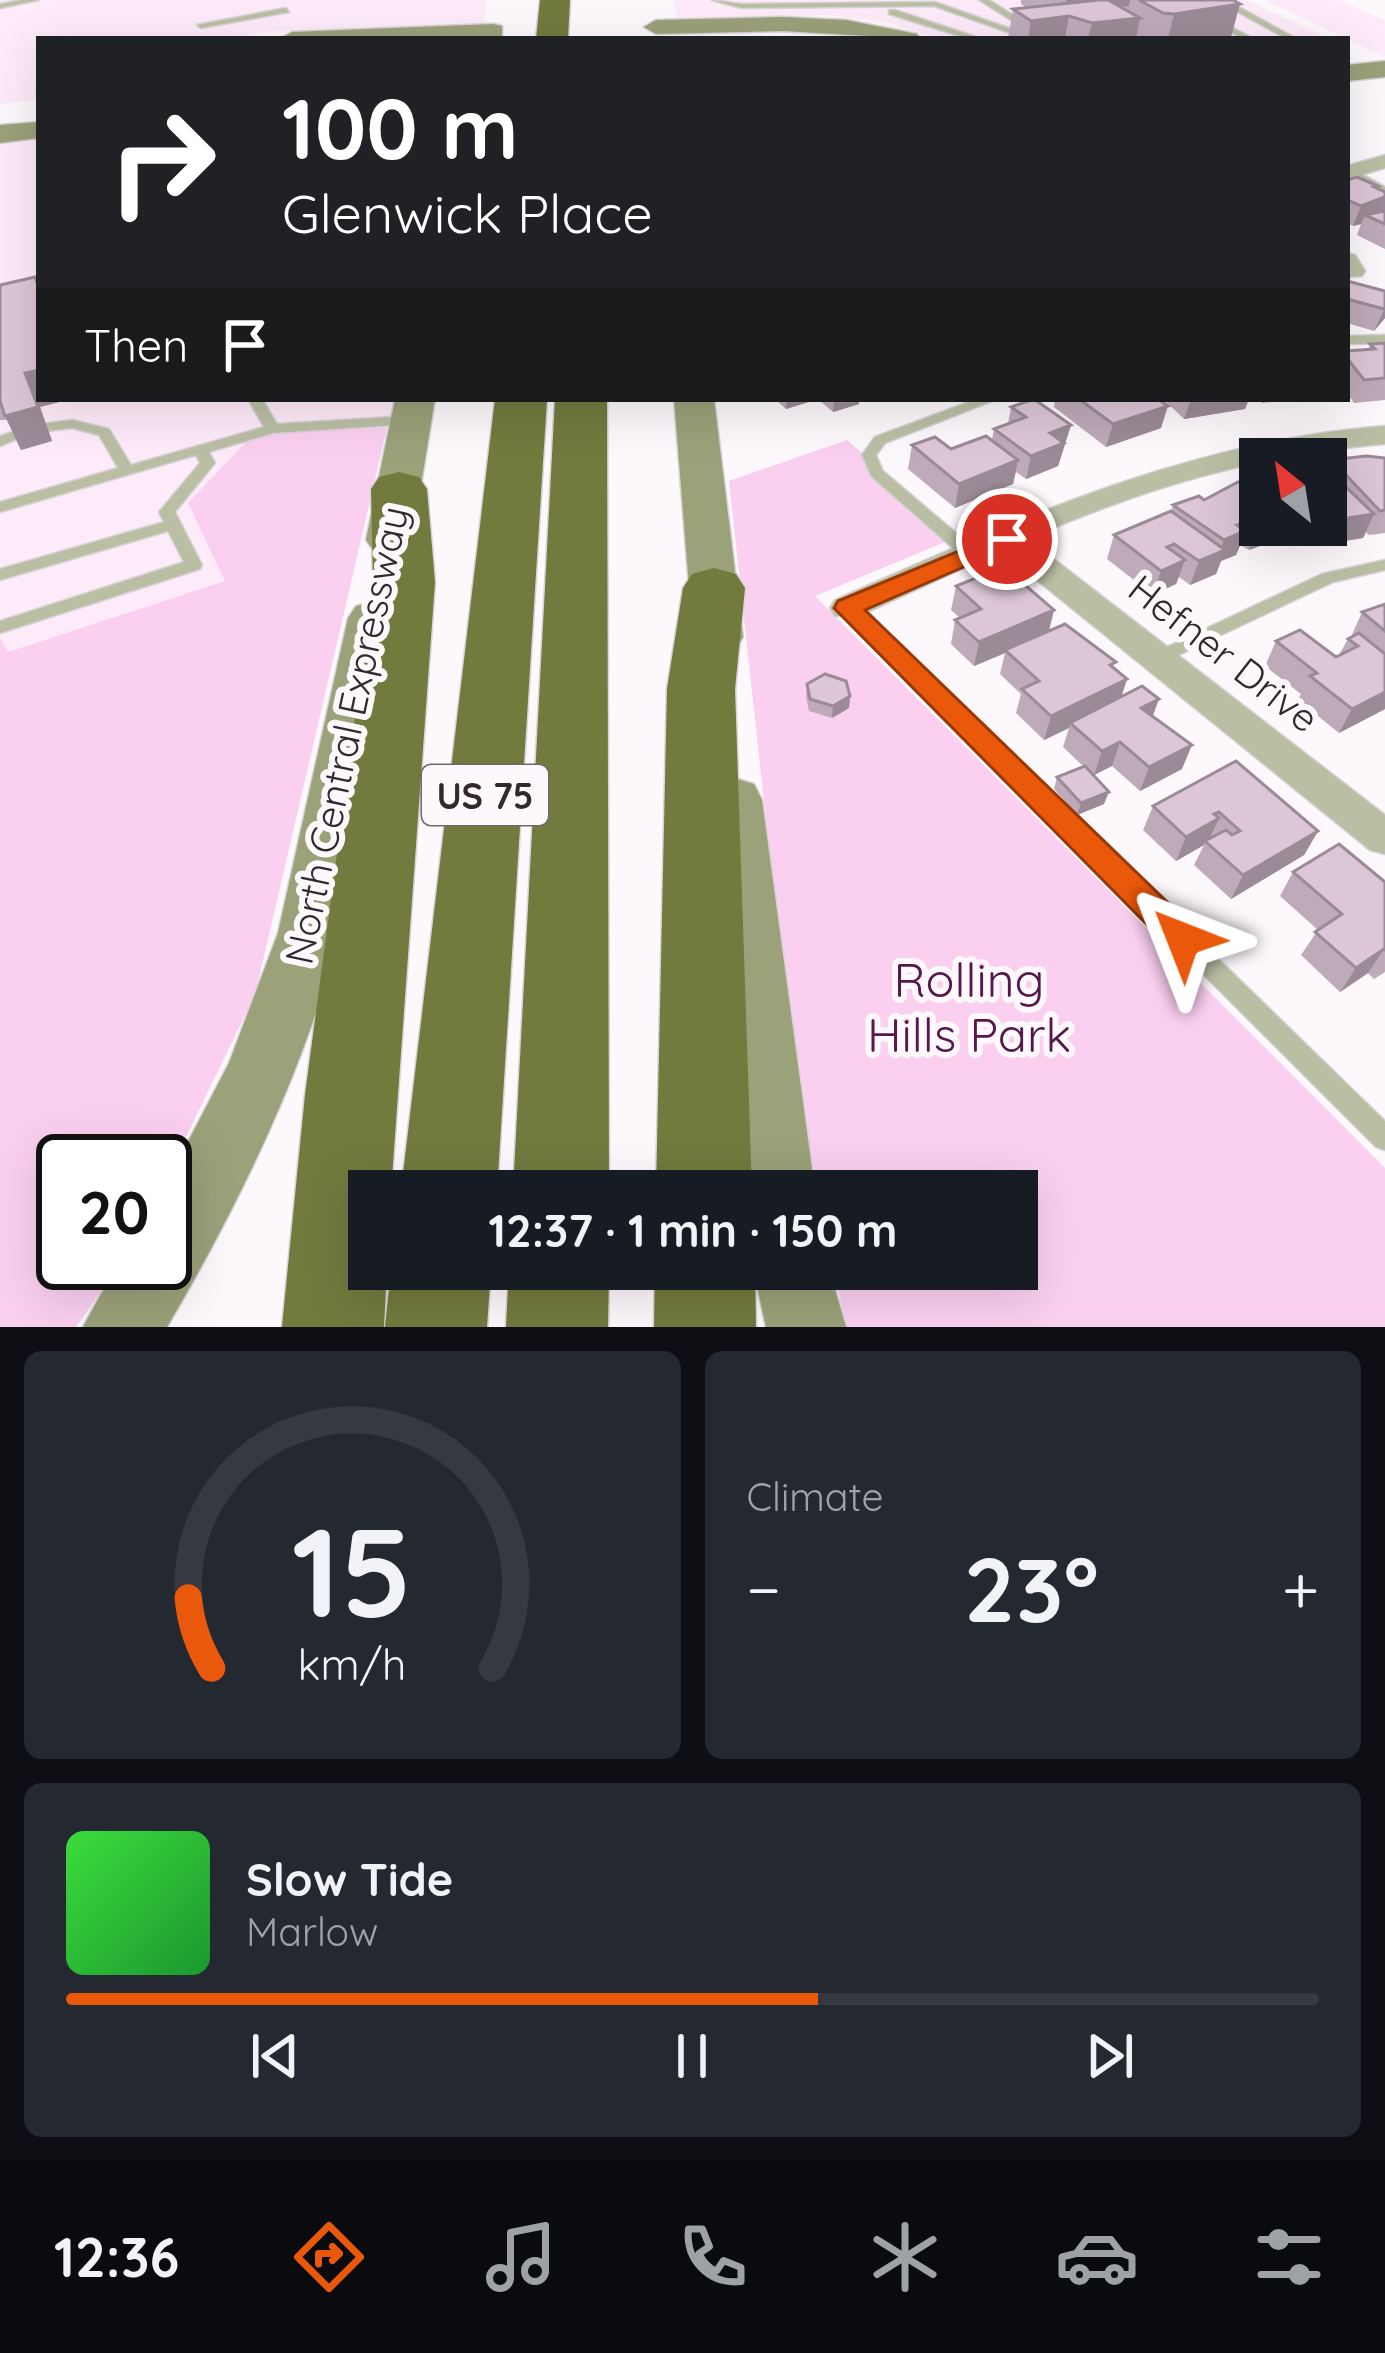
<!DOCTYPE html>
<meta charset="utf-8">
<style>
:root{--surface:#171b24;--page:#242831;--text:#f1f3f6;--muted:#9ea1a6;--line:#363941;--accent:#ea580c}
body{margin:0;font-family:Quicksand,sans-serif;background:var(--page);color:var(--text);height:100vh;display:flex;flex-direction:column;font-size:45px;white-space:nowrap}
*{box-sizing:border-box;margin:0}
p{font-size:39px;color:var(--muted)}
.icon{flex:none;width:66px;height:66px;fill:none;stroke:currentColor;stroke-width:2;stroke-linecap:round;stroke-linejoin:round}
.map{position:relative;height:1327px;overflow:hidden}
.drawer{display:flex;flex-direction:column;gap:24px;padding:24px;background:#0d0f14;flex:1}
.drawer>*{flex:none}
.banner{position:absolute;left:36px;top:36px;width:1314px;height:366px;border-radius:0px;box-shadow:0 12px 48px #0002;background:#202124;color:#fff;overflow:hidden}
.needle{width:78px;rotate:330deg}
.fabs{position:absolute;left:1239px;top:438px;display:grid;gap:24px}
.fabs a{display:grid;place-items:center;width:108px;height:108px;border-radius:0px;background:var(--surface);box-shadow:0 12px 48px #0002;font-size:60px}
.speed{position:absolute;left:36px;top:1134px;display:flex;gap:24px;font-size:60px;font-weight:700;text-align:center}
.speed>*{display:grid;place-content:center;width:156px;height:156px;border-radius:50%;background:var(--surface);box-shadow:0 12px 48px #0002;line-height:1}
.speed .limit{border:6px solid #111;border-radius:18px;background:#fff;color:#111}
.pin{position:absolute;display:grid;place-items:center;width:102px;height:102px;color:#fff;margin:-51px;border:6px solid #fff;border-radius:50%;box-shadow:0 3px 12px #0007}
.me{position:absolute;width:132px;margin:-66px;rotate:315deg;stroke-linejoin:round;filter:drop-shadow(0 0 9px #0008)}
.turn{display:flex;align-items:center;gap:42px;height:252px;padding:0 48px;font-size:54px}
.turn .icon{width:156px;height:156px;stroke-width:2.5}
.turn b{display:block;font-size:84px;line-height:102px}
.then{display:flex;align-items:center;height:114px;padding:0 48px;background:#0003;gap:24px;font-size:45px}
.big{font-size:90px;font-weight:800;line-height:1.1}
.drawer .card{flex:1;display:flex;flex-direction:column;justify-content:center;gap:18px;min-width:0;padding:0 42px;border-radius:18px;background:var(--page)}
.drawer .dial{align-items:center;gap:0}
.dial svg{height:312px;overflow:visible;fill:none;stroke:var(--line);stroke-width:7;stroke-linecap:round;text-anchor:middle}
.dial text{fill:var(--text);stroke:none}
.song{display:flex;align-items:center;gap:36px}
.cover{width:144px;height:144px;border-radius:18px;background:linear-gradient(135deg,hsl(120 70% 55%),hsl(130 70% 35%))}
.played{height:12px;border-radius:6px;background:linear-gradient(90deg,var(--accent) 60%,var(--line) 60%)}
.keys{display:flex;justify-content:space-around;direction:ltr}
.heat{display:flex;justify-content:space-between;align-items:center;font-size:66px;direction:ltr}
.drawer .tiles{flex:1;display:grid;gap:24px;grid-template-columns:1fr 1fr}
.card:last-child{grid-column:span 2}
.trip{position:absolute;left:348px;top:1170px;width:690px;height:120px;border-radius:0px;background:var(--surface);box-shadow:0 12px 48px #0002;font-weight:800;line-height:120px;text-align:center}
.tabs{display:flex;height:192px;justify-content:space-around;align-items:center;background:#090b0e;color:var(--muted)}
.tabs .icon{width:84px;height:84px}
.tabs .current{color:var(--accent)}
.tabs b{font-size:54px;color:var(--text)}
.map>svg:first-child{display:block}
</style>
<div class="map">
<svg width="1385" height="1327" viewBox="0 0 1385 1327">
<rect width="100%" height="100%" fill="#fdf8fc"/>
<g fill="#feebf9">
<path d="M0,0H486L484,24L261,32L239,39H39V100L0,104Z"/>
<path d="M674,0H1247L1330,39H939L886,22L828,15L677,18Z"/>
<path d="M1265,0H1339L1385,20V57Z"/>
<path d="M39,138V399H395L387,428L285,430L226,581L8,653L0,638V142Z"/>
</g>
<g fill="#fbcff0">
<path d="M387,428L255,995L165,1180V1161H63V1263H121L76,1327H0V638L8,652L225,581L188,503L247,441L285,430Z"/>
<path d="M847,440L955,538L815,596L1385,1168V1327H847L833,1269H1017V1191H818L791,1049L729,481Z"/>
</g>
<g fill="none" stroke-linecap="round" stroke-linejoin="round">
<g stroke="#d8d3d7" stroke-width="3">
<g id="service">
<path d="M21,0H39L0,8V4Z"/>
<path d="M712,0L741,4L935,2L1028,35L1021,37L934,6L741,8Z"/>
<path d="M979,0H989L1034,28L1027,30Z"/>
<path d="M1170,0H1180L1254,39H1243Z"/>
<path d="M1216,0H1226L1297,39H1287Z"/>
<path d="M286,8L289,12L201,28L197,25Z"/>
<path d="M889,10H895L982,39H969L889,14Z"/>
<path d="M1347,170H1354L1385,187V195L1347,175Z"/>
<path d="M1385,335V343L1347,344V336Z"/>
<path d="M248,399H262L277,424L410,416L417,420L410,424L273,433L209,452L215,463L175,512L202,565L200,569L0,633V621L184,562L168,531L0,580V569L164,522L159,512L200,463L196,455L0,512V502L118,468L99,435L72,428L47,431L40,427L42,424L72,420L109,429L131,465L264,427Z"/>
<path d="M977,399H997L885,443L876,455L883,471L976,550L978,554L970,559L964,558L871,476L862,455L875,437Z"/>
<path d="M15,431L20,432V438L0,446V436Z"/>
<path d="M1385,560V570L1333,582L1164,662H1152L1149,658L1152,654L1322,574Z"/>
<path d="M847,602L853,604L1385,1121V1150L1376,1147L841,612L838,608Z"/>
</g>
</g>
<g stroke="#d8d3d7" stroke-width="3">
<g id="minor">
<path d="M1385,155V168L1347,179V166Z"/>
<path d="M1347,253L1355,255L1365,271L1362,276L1347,277Z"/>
<path d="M1385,426V444C1258,454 1144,488 1028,539L1385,815V854L1370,850L1001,551L859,616H835L830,608L835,600C1017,520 1184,442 1385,426Z"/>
</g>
</g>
<g stroke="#d8d3d7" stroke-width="3">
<g id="secondary">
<path d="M783,17L846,20L917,34L920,39L783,31L656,34L644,27L656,20Z"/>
<path d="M493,24L502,26V36L280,39L292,32Z"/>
<path d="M1385,61V77L1347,81V65Z"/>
<path d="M39,122V138L0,143V125Z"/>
<path d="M395,399H435L412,540L405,550L389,554L373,550L366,540Z"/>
<path d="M674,399H714L743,637L736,649L718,654L700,649L693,637Z"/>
<path d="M373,602L390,606L398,618C379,723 367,830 340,934C303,1073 239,1204 167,1327H83L118,1263H165V1186L229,1063L278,933L348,618L356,606Z"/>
<path d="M734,778L754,784L762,800L815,1191H741L706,800L714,784Z"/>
<path d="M753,1269H829L846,1327H766Z"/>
</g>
</g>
<g stroke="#d8d3d7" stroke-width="3">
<g id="motorway">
<path d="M540,0H570L568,39H536Z"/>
<path d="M495,399H547L497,1191H401Z"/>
<path d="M555,399H607L609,1191H513Z"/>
<path d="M399,472L419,477L427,489L435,582L391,1191H369V1269H387L384,1327H282L305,1095L373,582L371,489L379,477Z"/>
<path d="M714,568L736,574L745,588L735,689L752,1191H656L667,689L683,588L692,574Z"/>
<path d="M391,1269H491L487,1327H385Z"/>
<path d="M509,1269H609L608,1327H506Z"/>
<path d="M655,1269H755L756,1327H654Z"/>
</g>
</g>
<use href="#service" fill="#babfa4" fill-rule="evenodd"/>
<use href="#minor" fill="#babfa4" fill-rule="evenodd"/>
<use href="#secondary" fill="#9ba179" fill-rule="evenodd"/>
<use href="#motorway" fill="#727a3e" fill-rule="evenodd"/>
</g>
<g fill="#beaab9">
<path d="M1021,0H1233L1231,37L1215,39H1143L1136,35V39H1008L1013,9L1027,8L1021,4Z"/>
<path d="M1347,180L1385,192V249L1357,235L1361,224L1353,226L1347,223Z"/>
<path d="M1347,281L1385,291V318L1374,331L1347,323Z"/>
<path d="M0,285L63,401L40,407L52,441L21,450L7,420H0Z"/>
<path d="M1385,343V400L1354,403L1347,393V351L1368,350L1370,344Z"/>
<path d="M775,399H859V404L833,412L818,399L786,409Z"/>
<path d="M1055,399H1158L1161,428L1106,447L1054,407Z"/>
<path d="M1163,399H1249L1245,409L1184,419Z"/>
<path d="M1259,399H1300L1262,403Z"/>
<path d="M1011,407L1071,425L1058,466L1026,479L1016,472L1013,484L955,508L908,469L912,445L951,449L992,440L994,429L1008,424Z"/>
<path d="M1385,458V533L1369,535L1366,532L1363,538L1331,543L1314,525H1326V468L1328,469L1332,460Z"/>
<path d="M1260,474V525H1283L1276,540L1249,550L1240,545L1236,555L1221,561L1216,574L1190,585L1179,577L1176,584L1153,595L1107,559L1114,535L1171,512L1173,505L1204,500L1246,487L1251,475Z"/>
<path d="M956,586L1054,610L1049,631L1114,668L1127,679L1121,697L1152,716L1182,769L1140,791L1112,766L1094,775L1104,804L1077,815L1054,789L1057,777L1084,767L1063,747L1069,728L1044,740L1016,713L1021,694L1000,674L1005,653L974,666L951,644L955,620L960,618L951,610Z"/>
<path d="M1385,604V709L1339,733L1298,700L1301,694L1265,666L1276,641L1336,657L1339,655L1348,639L1351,637L1362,612Z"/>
<path d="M807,684L850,696L849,708L832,718L809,711L806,697Z"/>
<path d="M1236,761L1318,831L1304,855L1231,899L1194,865L1204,845L1176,861L1143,830L1153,806Z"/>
<path d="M1293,872L1385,882V972L1374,979L1368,973L1340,992L1301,955L1318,930L1280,896Z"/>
</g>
<g fill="#9b8b96">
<path d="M1066,0H1130L1129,6L1082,12L1069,16L1065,39H1028L1031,21L1063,17Z"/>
<path d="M1240,4L1231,37L1215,39H1168L1174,14Z"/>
<path d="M1140,18L1136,39H1088L1092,23Z"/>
<path d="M1378,186L1372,202L1385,197V212L1365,215L1361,224L1353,226L1361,206L1374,187Z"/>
<path d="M1385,308V318L1374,331Z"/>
<path d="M39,370V399H63V401L40,407L52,441L21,450L5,416L25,373Z"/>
<path d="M787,399H818L786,409Z"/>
<path d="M834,399H859V404L833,412Z"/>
<path d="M1191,399H1249L1245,409L1184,419Z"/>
<path d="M1168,406L1161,428L1106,447L1113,424Z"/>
<path d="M1071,425L1058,466L1026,479L1031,456L1050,433Z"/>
<path d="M1018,460L1013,484L955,508L959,484Z"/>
<path d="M1374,514L1363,538L1331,543L1342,519Z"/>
<path d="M1251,520L1236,555L1221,561L1216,574L1190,585L1199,561L1219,552L1224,540L1237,525Z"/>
<path d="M1261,525H1283L1276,540L1249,550L1259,526Z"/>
<path d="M1185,560L1176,584L1153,595L1161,571Z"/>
<path d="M1054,610L1048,634L1005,650V653L974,666L979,642Z"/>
<path d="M1127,679L1119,704L1070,723L1069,728L1044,740L1051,716Z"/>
<path d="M1385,692V709L1339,733L1352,709Z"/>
<path d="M850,696L849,708L832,718L833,706Z"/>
<path d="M1159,699L1150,724L1141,708Z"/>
<path d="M1120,742L1112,766L1094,775L1102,751Z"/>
<path d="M1192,745L1182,769L1140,791L1149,767Z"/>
<path d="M1109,792L1104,804L1077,815L1081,803Z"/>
<path d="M1219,812L1214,821L1219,818L1208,842L1205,841L1204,845L1176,861L1186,837Z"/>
<path d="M1318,831L1304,855L1231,899L1243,875Z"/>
<path d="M1384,949L1368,973L1340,992L1356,968Z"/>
</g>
<g fill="#ddc6d7" stroke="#9b8b96" stroke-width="3">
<path d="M1099,0H1108L1140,18L1092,23L1069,16L1031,21L1013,9Z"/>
<path d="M1139,0H1233L1240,4L1174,14L1163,13Z"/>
<path d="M1357,177L1378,186L1374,187L1385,192V197L1361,206L1350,201H1347V180Z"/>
<path d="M1385,211V224L1365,215Z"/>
<path d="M35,277L39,288V370L25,373L38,407L5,416L0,401V285Z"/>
<path d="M1347,281L1385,291V308L1384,309L1347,299Z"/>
<path d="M1385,343V378L1364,380L1347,358V351L1375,349L1370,344Z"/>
<path d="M1034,399L1071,425L1050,433L1064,443L1031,456L994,429L1026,417L1011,407Z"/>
<path d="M1079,399H1158L1168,406L1113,424Z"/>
<path d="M986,436L1018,460L959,484L912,445L935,437L951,449Z"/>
<path d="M1366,456L1385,458V510L1380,511L1332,460Z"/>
<path d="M1326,468L1374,514L1342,519L1326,503Z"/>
<path d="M1260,474V485L1251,475Z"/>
<path d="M1238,482L1260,497L1261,525L1259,526L1251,520L1237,525L1245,531L1224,540L1173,505L1199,496L1204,500Z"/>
<path d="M1171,511L1225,550L1199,561L1174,544L1167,547L1185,560L1161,571L1114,535Z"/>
<path d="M1004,567L1054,610L979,642L955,620L981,609L956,586Z"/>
<path d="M1385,604V631L1362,612Z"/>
<path d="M1065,624L1116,662L1110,665L1127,679L1051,716L1022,689L1039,681L1005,650Z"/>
<path d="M1300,630L1336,657L1358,646L1348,639L1359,633L1385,654V692L1352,709L1310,676L1317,673L1276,641Z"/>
<path d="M825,674L846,681L850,696L833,706L810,699L807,684Z"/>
<path d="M1142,686L1159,699L1141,708L1192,745L1149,767L1120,742L1102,751L1070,723Z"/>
<path d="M1236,761L1318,831L1243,875L1205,841L1226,830L1232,835L1240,831L1219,812L1214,814L1219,818L1186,837L1153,806Z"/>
<path d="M1085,766L1109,792L1081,803L1057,777Z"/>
<path d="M1339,844L1385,882V950L1384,949L1356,968L1315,932L1342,914L1293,872Z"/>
</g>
<path fill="#ea580c" stroke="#983908" stroke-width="3" d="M1007,531L1016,533V544L865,610L1195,929L1200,939L1195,949L1183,953L1171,949L834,608L838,601Z"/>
<g text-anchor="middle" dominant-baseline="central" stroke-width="12" stroke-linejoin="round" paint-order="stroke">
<rect fill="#fdf8fc" stroke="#6f676c" stroke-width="3" x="422" y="765" width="126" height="60" rx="9"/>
<g font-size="36" font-weight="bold" fill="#32292f">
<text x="485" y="795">US 75</text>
</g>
<g font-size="39" fill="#32292f" stroke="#fdf8fc">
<text transform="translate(1224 653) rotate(38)">Hefner Drive</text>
<text transform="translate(346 735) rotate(-78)">North Central Expressway</text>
</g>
<g font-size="48" fill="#56174b" stroke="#fdf8fc">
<text x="969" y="979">Rolling<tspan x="969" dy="55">Hills Park</tspan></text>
</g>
</g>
</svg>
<div class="fabs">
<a><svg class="needle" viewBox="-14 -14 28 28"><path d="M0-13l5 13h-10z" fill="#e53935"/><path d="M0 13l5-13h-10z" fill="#9ea1a6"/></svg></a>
</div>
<div class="speed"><div class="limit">20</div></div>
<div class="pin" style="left:1007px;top:539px;background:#d93025"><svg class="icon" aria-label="arrive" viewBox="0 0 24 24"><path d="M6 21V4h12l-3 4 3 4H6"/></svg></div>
<svg class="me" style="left:1183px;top:939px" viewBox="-20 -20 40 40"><path d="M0-17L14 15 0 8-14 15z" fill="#ea580c" stroke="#fff" stroke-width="4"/></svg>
<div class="trip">12:37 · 1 min · 150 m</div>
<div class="banner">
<div class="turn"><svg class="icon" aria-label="right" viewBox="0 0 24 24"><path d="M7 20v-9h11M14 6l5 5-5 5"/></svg><div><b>100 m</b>Glenwick Place</div></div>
<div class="then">Then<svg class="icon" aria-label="arrive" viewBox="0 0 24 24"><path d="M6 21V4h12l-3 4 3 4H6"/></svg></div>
</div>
</div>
<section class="drawer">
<div class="tiles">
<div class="card dial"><svg viewBox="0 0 100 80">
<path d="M14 69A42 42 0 1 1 86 69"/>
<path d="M14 69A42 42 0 0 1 8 51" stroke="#ea580c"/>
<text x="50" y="56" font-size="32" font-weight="700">15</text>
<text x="50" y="72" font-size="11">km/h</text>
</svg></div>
<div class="card"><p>Climate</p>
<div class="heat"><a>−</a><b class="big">23°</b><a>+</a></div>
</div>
<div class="card">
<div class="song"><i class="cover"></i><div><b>Slow Tide</b><p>Marlow</p></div></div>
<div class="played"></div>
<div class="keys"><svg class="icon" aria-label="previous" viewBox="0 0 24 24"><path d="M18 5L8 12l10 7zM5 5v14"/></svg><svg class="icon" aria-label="pause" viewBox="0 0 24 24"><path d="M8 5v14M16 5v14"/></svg><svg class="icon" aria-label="next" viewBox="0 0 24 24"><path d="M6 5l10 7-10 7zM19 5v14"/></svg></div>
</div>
</div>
</section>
<nav class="tabs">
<b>12:36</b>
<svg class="icon current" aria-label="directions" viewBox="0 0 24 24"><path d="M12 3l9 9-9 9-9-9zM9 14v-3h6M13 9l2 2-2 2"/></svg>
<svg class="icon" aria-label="music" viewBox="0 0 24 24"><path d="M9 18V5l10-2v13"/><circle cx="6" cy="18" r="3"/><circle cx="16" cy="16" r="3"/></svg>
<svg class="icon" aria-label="phone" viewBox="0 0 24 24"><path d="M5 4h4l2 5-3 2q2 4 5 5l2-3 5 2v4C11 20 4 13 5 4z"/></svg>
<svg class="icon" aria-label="climate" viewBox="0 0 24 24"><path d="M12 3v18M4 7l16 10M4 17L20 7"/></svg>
<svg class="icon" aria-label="car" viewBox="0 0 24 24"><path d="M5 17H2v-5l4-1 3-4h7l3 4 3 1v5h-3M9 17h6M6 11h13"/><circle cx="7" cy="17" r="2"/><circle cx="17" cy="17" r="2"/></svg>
<svg class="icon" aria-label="filters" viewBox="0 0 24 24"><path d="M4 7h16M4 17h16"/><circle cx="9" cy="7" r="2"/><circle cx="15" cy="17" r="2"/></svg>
</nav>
